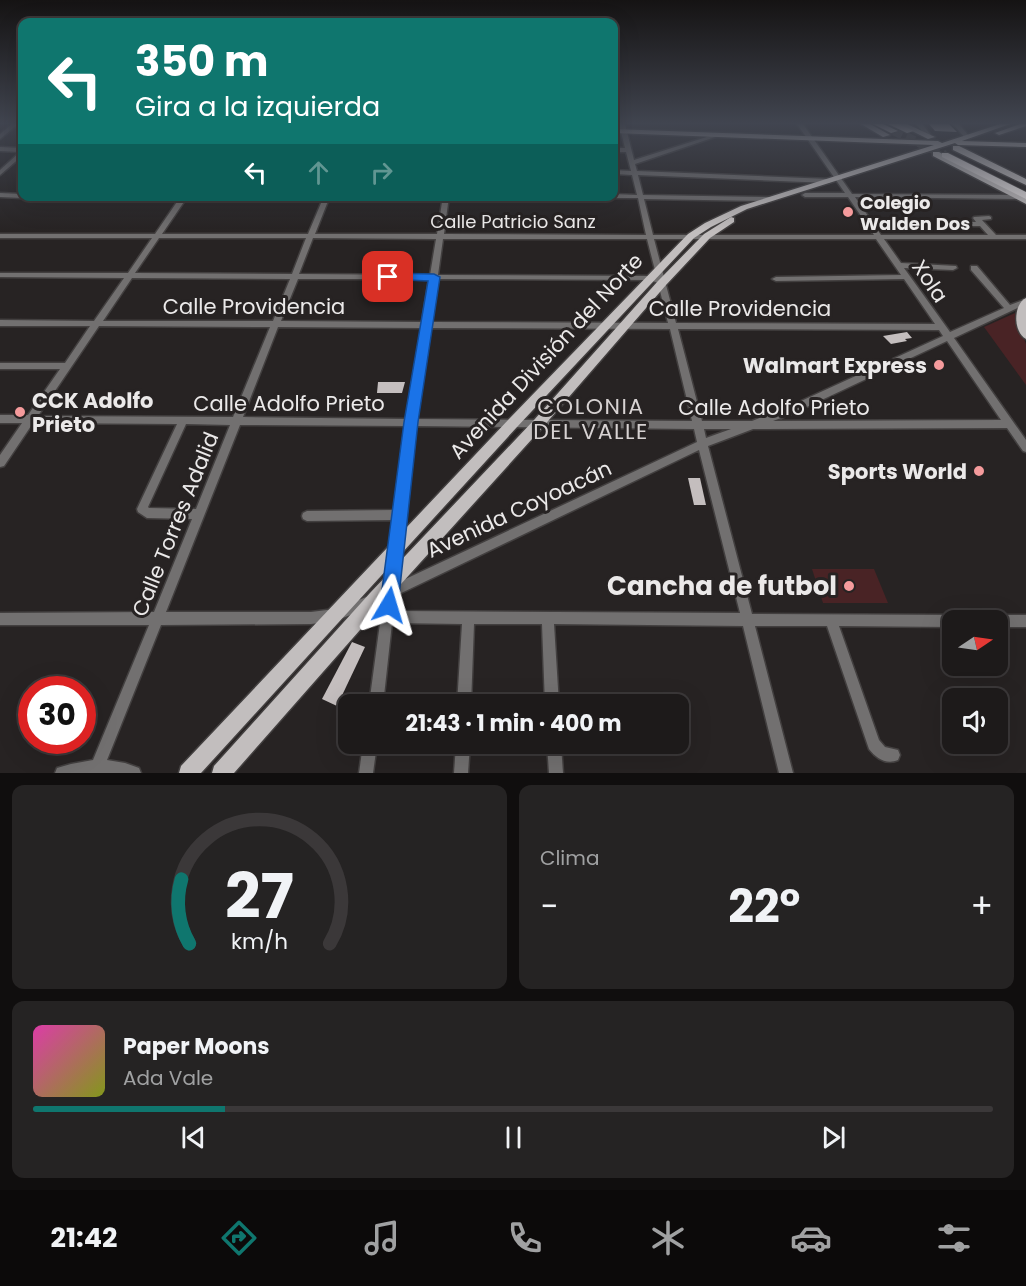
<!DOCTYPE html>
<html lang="es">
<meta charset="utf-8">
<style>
:root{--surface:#1d1a1a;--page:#252323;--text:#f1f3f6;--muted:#a0a1a2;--line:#3b3839;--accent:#0f766e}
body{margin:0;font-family:Poppins,sans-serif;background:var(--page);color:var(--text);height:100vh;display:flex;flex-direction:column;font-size:22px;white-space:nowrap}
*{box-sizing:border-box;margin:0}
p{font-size:20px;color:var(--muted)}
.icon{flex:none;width:33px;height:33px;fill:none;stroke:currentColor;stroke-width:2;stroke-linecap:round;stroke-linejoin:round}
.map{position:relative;height:773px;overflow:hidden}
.drawer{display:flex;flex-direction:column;gap:12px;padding:12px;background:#100e0e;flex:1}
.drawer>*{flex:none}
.banner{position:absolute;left:18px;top:18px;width:600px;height:183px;border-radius:12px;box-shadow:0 6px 24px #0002,0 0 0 2px var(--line);background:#0f766e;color:#fff;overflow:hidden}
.needle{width:39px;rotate:77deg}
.tools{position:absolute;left:942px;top:610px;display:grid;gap:12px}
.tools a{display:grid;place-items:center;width:66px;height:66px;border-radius:12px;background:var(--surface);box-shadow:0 6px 24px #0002,0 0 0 2px var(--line);font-size:30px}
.speed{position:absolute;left:18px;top:676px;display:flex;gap:12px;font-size:30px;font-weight:700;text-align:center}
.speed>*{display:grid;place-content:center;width:78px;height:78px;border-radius:50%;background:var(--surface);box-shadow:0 6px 24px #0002,0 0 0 2px var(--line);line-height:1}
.speed .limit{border:9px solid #d22;background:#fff;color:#111}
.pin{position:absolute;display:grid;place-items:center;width:51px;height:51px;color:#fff;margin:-26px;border-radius:12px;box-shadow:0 3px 9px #0006}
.me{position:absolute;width:66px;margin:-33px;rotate:7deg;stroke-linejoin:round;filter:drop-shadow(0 0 4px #0008)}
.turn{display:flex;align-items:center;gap:21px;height:126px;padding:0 18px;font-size:27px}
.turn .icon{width:78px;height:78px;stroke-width:2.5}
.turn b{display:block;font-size:42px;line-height:51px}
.lanes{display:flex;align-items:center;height:57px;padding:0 18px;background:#0003;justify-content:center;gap:30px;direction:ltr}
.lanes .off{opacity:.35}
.big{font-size:45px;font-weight:700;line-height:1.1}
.drawer .widget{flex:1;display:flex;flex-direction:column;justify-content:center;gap:9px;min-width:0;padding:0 21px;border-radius:12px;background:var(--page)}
.drawer .dial{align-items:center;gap:0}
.dial svg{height:156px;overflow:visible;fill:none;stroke:var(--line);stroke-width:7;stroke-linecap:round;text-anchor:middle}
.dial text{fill:var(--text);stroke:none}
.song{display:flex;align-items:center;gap:18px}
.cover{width:72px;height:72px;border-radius:9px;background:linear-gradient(135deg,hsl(320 70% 55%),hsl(70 70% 35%))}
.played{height:6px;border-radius:3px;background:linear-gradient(90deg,var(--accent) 20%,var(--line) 20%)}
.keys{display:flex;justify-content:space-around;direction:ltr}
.heat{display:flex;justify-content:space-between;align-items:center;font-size:33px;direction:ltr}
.drawer .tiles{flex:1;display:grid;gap:12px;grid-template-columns:1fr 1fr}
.widget:last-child{grid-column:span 2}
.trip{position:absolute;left:338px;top:694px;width:351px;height:60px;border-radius:12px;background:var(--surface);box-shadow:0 6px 24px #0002,0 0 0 2px var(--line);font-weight:700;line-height:60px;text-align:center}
.dock{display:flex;height:96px;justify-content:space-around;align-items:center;background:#0c0a0a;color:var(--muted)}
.dock .icon{width:42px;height:42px}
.dock .current{color:var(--accent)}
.dock b{font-size:27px;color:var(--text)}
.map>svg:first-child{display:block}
</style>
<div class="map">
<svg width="1026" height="773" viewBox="0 0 1026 773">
<rect width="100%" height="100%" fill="#272323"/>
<g fill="#492325">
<path d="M1015,313L1026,344V385L984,327Z"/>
<path d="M812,569H874L888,603H823Z"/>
</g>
<g fill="#c4bebe">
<path d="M929,124H949L957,132L935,131Z"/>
<path d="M907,332L912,338L905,339L907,341L891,344L883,336Z"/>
<path d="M378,382H405L402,393H377Z"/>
<path d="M688,478H700L706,505H694Z"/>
<path d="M352,642L365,647L337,706L322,699Z"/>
</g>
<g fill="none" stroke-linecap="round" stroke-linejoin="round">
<path stroke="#444141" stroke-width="9" stroke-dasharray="9 4.5" stroke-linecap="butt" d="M894,131L945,155"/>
<g stroke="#423f3f" stroke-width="3">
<g id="minor">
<path d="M12,124H18L0,139V134Z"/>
<path d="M619,124H625L634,160L716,134L721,135L635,164L637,171L829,179L832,181L829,183L638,175L643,195L769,197L772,199L769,201L644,199L653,235H874L848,197H805L802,195L805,193H845L797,124H803L852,194L1018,195L1021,197L1018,199L855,197L881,235H988L980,226H968L965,224L968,222H976L973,218L974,217L989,216L991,217V219L982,220L996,235H1026V239H884L901,263L956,266L957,268L953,270L904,268L950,332L1004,308L971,270V266H977L1010,305L1026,299V304L954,338L1026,440V452L1023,451L1007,428L753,429L708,446L752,614L960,615L964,617L966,621H952V627L839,626L879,740L885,747L898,750L900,755L898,760C886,765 876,758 869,749L827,626H755L793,773H779L743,626L554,624L559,705H545L542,624H474L471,705H457L462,624L392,623L383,705H369L380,623L360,627L356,625L354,621L356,617L376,611H382L383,598L381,594L384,589L393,520L307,521L303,519L302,516L303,513L307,511L395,510L406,426L240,425L166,612H311L335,609L369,596L373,598L375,602L373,606L335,621L311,624L161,625L107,760L125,763L139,768L141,773H55L57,768L71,764L93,760L149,625H0V613L154,612L192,519L147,518L138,512L137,509L177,424L33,423L4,466L0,467V455L22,423H0V415H28L60,369H0V363H65L90,326H0V320L94,321L124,278L0,277V273H128L152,238H0V234H155L181,196H188L162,234H308L324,196H330L315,234H437L443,196H449L444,234L646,235L638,198H614L611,196H614V194L637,195L632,175L614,174V170L631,171L626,152H614V148H625ZM159,238H306L292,274L135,273ZM313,238L436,239L430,275L299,274ZM443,239H647L657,278L651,276L438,275ZM654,239H876L901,275L776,277L772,279L776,281L904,279L935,324L676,323ZM132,278L290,279L273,321H103ZM298,279H429L422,322L281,321ZM437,279L650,280L658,283L668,323L431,322ZM99,326L270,327L233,417L38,416ZM278,327L422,328L407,419L243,417ZM430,328L670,329L692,421L416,419ZM678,329L939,330L943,336L788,407L752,421H702ZM947,341L1001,420L773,421L794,413ZM186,424L230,425L196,509L149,508L148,507ZM415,426L694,429L697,442L397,583ZM704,429H731L706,438ZM699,450L740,613L394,611L395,596Z"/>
<path d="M916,124H922L931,135V137H927Z"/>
<path d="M953,124H959L969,136V138H965Z"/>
<path d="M0,147L22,148V156L0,175V170L20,152L0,151Z"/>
<path d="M0,193L22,194V196H25L22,198L0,197Z"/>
<path d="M998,615H1026V627H998V621H992L994,617Z"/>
<path d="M363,744H377L373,773H359Z"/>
<path d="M456,744H470L468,773H454Z"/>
<path d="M547,744H561L563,773H549Z"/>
</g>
</g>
<g stroke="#423f3f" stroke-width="3">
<g id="major">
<path d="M861,124H870L890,135L883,137Z"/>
<path d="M898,124H907L935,137L928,139Z"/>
<path d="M1000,124H1010L962,141L1026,143V147L958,145L955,143L747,209L711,227L694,238L517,427L201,773H179L181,766L509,419L688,234L705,223L741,206L934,145L614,133V129L938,141L942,143Z"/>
<path d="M1020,124H1026V126L999,135L995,133Z"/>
<path d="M953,146H959L1026,179V185L953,150Z"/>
<path d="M933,152H939L1026,198V204L933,156Z"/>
<path d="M731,217L734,218V222L710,238L666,285L542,428L382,605L234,773H212L214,766L370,593L534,420L658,281L704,234Z"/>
<path d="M1026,298V339C1013,332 1013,304 1026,298Z"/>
</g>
</g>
<g stroke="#423f3f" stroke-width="2">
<g id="highway">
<path d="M873,124H883L898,131L891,133Z"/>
<path d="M888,124H899L914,131L907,133Z"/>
<path d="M942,153H948L1026,192V199L942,157Z"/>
</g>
</g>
<use href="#minor" fill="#727070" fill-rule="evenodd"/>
<use href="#major" fill="#c2bebe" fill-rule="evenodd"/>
<use href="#highway" fill="#e2dddd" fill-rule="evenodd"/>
</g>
<linearGradient id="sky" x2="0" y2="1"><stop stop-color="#151313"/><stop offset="0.53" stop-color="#414550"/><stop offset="1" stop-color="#414550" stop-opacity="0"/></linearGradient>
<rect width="1026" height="232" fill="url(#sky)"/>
<path fill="#1a73e8" stroke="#114b97" stroke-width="1.5" d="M388,273L434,274L440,277L418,422L398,605L396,611L389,614L383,611L380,605L404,422L428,281L384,279V274Z"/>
<g fill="#f59b9c" stroke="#272323" stroke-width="2">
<circle cx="848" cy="212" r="6"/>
<circle cx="939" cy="365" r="6"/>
<circle cx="20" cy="412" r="6"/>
<circle cx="979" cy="471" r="6"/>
<circle cx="849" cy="586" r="6"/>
</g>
<g text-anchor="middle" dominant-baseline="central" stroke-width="6" stroke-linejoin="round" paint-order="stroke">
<g font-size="18" font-weight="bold" fill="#ebe9e9" stroke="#272323" text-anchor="start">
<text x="860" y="202">Colegio<tspan x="860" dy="21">Walden Dos</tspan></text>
</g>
<g font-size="18" fill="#ebe9e9" stroke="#272323">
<text x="513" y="221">Calle Patricio Sanz</text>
</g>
<g font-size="21" fill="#ebe9e9" stroke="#272323">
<text transform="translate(930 281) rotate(56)">Xola</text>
<text x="254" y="306">Calle Providencia</text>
<text x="740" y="308">Calle Providencia</text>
<text transform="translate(546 356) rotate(-47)">Avenida División del Norte</text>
<text x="289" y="403">Calle Adolfo Prieto</text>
<text x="774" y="407">Calle Adolfo Prieto</text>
<text transform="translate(519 509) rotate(-25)">Avenida Coyoacán</text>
<text transform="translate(175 524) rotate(-68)">Calle Torres Adalid</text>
</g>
<g font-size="21" font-weight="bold" fill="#ebe9e9" stroke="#272323" text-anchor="end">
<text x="927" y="365">Walmart Express</text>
<text x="32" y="400" text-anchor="start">CCK Adolfo<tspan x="32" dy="24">Prieto</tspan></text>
<text x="967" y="471">Sports World</text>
</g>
<g font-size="22" letter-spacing="1.5" fill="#d7d2d2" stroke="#272323">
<text x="591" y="406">COLONIA<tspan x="591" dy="25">DEL VALLE</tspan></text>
</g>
<g font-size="26" font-weight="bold" fill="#ebe9e9" stroke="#272323" text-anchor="end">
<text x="837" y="586">Cancha de futbol</text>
</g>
</g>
</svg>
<div class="tools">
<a><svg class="needle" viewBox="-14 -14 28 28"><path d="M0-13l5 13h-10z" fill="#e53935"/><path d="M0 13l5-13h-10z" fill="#a0a1a2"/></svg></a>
<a><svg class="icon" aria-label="sound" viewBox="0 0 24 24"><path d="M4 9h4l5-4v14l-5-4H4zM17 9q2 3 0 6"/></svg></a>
</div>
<div class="speed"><div class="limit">30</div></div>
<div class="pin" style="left:388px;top:277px;background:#d93025"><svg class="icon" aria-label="arrive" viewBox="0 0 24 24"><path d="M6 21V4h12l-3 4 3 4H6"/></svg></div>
<svg class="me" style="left:389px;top:605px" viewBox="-20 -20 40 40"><path d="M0-17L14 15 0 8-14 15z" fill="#1a73e8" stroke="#fff" stroke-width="4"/></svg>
<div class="trip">21:43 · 1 min · 400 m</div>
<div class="banner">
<div class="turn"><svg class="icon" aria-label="left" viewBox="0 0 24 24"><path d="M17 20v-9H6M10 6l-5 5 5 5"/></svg><div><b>350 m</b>Gira a la izquierda</div></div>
<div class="lanes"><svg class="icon" aria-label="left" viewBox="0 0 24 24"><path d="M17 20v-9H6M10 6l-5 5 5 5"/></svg><svg class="icon off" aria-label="ahead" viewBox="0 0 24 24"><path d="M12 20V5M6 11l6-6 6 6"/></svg><svg class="icon off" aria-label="right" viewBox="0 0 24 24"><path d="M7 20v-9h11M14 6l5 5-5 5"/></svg></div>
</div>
</div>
<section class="drawer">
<div class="tiles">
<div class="widget dial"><svg viewBox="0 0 100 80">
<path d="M14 69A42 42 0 1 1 86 69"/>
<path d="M14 69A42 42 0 0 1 10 36" stroke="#0f766e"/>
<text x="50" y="56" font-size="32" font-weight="700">27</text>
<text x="50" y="72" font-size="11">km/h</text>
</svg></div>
<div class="widget"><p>Clima</p>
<div class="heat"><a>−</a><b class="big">22°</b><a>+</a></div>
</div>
<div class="widget">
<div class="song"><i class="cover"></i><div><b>Paper Moons</b><p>Ada Vale</p></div></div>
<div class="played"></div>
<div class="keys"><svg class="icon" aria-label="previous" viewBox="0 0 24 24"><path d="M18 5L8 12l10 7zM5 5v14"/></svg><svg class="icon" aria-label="pause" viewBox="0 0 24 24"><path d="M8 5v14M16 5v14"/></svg><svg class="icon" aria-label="next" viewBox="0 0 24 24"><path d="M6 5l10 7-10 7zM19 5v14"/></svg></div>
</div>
</div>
</section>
<nav class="dock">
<b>21:42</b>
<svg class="icon current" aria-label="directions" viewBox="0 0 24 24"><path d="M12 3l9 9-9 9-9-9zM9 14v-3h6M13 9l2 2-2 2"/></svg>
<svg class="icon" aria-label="music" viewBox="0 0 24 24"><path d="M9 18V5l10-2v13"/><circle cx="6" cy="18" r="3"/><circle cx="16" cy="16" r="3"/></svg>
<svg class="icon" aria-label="phone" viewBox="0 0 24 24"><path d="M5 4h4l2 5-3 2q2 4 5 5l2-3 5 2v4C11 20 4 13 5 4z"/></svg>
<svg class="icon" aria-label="climate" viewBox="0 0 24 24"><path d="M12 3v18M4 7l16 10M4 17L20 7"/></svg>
<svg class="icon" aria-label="car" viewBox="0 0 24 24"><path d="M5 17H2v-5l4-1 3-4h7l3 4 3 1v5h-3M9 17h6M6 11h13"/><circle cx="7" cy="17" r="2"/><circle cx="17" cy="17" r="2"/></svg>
<svg class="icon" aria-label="filters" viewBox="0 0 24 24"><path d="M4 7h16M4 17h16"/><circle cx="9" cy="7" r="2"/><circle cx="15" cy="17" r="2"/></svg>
</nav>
